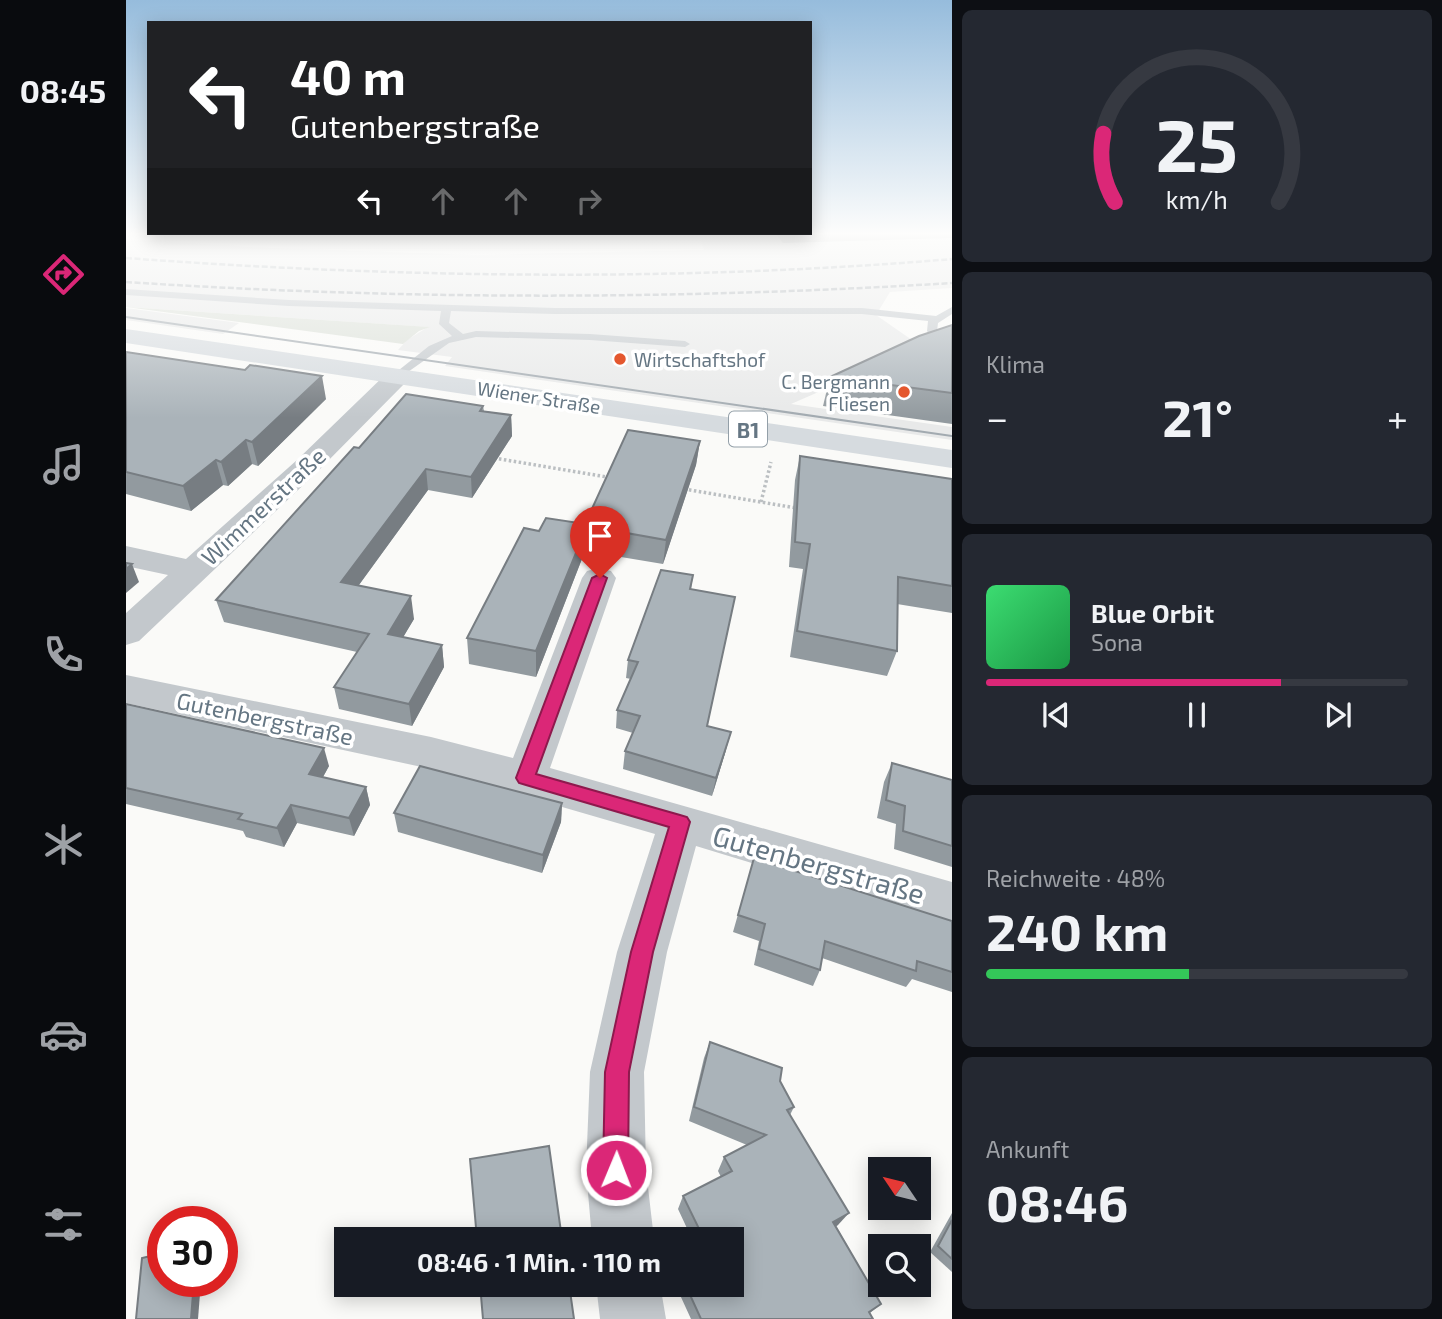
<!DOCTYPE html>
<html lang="de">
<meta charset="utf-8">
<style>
:root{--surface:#171b24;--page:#242831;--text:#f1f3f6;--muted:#9ea1a6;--line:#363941;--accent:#db2777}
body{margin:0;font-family:"Exo 2",sans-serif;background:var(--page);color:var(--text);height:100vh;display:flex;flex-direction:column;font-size:26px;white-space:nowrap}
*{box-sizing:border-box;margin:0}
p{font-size:23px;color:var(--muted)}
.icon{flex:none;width:38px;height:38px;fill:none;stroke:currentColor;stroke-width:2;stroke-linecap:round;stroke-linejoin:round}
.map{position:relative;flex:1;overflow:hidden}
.sheet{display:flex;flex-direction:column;gap:10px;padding:10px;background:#0d0f14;width:490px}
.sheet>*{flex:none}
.hud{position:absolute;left:21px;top:21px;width:665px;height:214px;border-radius:0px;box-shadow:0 4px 18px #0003;background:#202124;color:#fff;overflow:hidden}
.needle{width:46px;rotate:305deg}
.controls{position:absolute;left:742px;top:1157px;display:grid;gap:14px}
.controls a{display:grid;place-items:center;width:63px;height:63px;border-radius:0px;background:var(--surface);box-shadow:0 4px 18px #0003;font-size:35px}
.speed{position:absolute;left:21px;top:1206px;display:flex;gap:14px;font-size:35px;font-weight:700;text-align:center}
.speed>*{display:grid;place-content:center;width:91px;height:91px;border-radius:50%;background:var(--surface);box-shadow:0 4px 18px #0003;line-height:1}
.speed .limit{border:10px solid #d22;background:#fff;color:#111}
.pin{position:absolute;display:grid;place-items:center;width:60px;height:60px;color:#fff;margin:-72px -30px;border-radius:50% 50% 50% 0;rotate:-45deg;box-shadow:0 0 7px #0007}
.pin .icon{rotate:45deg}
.me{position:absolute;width:77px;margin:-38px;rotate:1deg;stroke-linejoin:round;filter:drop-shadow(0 0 5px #0008)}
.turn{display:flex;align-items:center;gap:24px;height:147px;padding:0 28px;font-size:32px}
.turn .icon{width:91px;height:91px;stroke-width:2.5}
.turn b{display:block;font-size:49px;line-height:60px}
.lanes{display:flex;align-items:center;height:66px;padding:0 28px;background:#0003;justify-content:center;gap:35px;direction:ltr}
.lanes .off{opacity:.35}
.big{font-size:52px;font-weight:700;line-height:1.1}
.sheet .card{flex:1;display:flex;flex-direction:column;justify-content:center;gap:10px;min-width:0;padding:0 24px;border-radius:10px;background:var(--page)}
.sheet .dial{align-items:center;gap:0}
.dial svg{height:182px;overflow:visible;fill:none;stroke:var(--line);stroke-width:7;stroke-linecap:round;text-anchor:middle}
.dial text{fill:var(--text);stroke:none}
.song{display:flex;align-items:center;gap:21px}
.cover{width:84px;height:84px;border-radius:10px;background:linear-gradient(135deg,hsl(140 70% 55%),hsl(140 70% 35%))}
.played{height:7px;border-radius:4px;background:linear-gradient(90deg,var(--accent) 70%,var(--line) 70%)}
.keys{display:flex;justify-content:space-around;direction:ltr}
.heat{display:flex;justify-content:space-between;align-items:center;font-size:38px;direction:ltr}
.charge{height:10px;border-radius:5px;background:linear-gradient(90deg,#34c759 48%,var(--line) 0)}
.trip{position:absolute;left:208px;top:1227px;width:410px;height:70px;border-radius:0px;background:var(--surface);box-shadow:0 4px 18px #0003;font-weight:700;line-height:70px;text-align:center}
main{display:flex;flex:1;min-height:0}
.menu{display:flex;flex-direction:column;width:126px;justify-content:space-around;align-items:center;background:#090b0e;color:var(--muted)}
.menu .icon{width:49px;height:49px}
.menu .on{color:var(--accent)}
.menu b{font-size:32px;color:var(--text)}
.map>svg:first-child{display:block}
</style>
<main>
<nav class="menu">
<b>08:45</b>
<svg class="icon on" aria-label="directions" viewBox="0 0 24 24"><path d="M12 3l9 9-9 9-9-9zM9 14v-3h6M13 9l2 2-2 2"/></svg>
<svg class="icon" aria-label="music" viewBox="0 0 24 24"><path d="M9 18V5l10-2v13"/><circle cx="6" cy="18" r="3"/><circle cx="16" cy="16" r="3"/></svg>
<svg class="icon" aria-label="phone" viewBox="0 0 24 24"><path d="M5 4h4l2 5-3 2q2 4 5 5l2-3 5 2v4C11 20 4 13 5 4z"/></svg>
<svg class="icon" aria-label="climate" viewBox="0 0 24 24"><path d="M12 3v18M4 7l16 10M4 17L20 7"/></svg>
<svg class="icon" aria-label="car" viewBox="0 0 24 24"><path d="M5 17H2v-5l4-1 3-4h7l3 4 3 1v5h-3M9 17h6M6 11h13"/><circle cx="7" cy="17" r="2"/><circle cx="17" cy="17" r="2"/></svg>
<svg class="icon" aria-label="filters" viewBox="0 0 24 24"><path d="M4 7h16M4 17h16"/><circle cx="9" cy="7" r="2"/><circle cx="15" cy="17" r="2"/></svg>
</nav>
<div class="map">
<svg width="826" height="1319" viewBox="0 0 826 1319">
<rect width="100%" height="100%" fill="#fafaf8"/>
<g fill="#e8e9e9">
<path d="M572,233H826V288L764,292L750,315L796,347L665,404L826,427V440L319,366L326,357L272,350L281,340L302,327L0,307V239L144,248L352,255L578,250Z"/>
<path d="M0,308L113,323L97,334L0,320Z"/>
</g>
<path fill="#dadfd7" d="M0,307L304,327L293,331L277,344Z"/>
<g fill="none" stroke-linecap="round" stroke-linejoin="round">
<g stroke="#bbbfc2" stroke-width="3.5" stroke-dasharray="2.5 2.5" stroke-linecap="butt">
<path d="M368,458L487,478"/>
<path d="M558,489L670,508"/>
<path d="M635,502L645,462"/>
</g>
<path fill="#c3c8cc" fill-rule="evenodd" d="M0,289L163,300L429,308H736L810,316L826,307V314L812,323L811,331L826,338V345L807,339L801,331L802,321L736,314H429L325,311L323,323L337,334L350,331L464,334L559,341L564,344L559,347L464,340L350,337L323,343L272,379L266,376L268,374L303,346L326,336L313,324L315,311L163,306L0,295Z"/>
<g fill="#c3c8cc" fill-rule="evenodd">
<path d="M272,369L281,371L284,376L281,381L191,472L13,641L0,645V613L42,575L0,566V546L60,559L171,460L263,371Z"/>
<path d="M473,568L485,571L490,578L424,768L826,882V924L570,846L541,952L518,1072L520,1170L528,1239H466L460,1170L464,1072L491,952L529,834L305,769L0,703V675L305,737L387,758L456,578L461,571Z"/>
<path d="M470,1284H534L540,1319H474Z"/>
</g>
<path fill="#d6dbdf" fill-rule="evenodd" d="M0,329L826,450V468L0,343Z"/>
<path stroke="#a2aab0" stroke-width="2" d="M0,317L826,436"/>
<g stroke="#a2aab0" stroke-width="2.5" stroke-dasharray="6 2.5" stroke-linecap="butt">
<path d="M0,258C273,278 553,282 826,259"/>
<path d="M0,282C276,300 550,300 826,283"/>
</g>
</g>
<g fill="#929a9f">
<path d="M649,233H826V238L657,243Z"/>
<path d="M826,325V424L697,406L704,377Z"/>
<path d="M0,352L200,399L132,466L126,464L102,486L97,485L65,511L0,494Z"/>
<path d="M357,406L358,411L385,415L386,436L346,498L302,490L233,585L288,619L277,637L316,645L318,667L286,726L213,709L208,687L231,652L98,622L90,600L233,448Z"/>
<path d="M574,441L570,465L537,564L459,551L410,677L343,664L341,638L413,531L459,524Z"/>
<path d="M674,456L826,479V613L771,604V651L761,676L664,657L677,569L663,567L669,480Z"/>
<path d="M567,575L565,589L581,726L600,750L586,796L497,769L499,751L507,733L490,728L491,710L505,679L500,678L502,660Z"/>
<path d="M0,704L203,766L197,777L240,787L244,805L228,836L171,823L158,847L120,837L117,831L0,804Z"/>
<path d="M766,763L826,780V867L768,849L770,824L751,818L758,782Z"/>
<path d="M436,803L435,822L416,873L272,832L268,813Z"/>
<path d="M628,858L826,921V992L786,979L780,987L696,958L694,970L687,986L628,965L633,941L607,932Z"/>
<path d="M584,1042L654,1081L668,1107L664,1115L712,1225L710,1226L755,1304L744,1313L747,1319H565L549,1284H606V1239H566L552,1209L557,1196L595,1177L592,1171L598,1157L621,1145L563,1121L578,1058Z"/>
<path d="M826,1213V1272L804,1252Z"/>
</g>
<g fill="#777d82">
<path d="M196,376L200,399L132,466L126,442Z"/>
<path d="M385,415L386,436L346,498L345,477Z"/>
<path d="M120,440L126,464L102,486L95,462Z"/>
<path d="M574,441L570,465L537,564L540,540Z"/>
<path d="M90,460L97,485L65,511L57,486Z"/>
<path d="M300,469L302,490L219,604L215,582Z"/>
<path d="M461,526L459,551L410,677V651Z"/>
<path d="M6,564L13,582L0,593V569Z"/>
<path d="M285,596L288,619L266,656L262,634Z"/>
<path d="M316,645L318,667L286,726L283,704Z"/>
<path d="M605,732L600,750L586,796L590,778Z"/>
<path d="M198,748L203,766L188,793L183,774Z"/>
<path d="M240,787L244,805L228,836L223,818Z"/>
<path d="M436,803L435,822L416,873L417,855Z"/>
<path d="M165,805L171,823L158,847L151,828Z"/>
<path d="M723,1213L712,1225L697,1234L707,1222Z"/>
<path d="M68,1281H75L72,1319H65Z"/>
</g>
<g fill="#aab3b9" stroke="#777d82" stroke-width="2">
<path d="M826,325V393L704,377L793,336Z"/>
<path d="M0,352L119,370L124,365L196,376L126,442L120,440L95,462L90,460L57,486L0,472Z"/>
<path d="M280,394L357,406L354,411L385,415L345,477L300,469L215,582L285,596L262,634L316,645L283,704L208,687L243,634L90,600L228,447L233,448Z"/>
<path d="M502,430L574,441L540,540L461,526L410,651L341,638L398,528L413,531L420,518L459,524Z"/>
<path d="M674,456L826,479V586L772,577L771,651L671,631L684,544L669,542Z"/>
<path d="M0,563L6,564L0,569Z"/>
<path d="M535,570L567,575L564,589L609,597L581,726L605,732L590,778L499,751L514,716L491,710L512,662L502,660Z"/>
<path d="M0,704L198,748L183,774L240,787L223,818L165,805L151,828L112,819L116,814L0,788Z"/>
<path d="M766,763L826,780V846L777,831L779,806L760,800Z"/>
<path d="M294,766L436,803L417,855L268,813Z"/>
<path d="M628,858L826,921V972L791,961L790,971L699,941L694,970L633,949L639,924L612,915Z"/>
<path d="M584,1042L656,1068L654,1081L668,1107L661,1110L723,1213L707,1222L755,1304L743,1312L747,1319H575L559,1284H606V1239H578L557,1196L606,1171L598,1157L640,1135L568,1107Z"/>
<path d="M423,1146L436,1239H351L344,1159Z"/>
<path d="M826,1220V1259L812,1246Z"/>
<path d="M37,1253V1281H68L65,1319H10L16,1258Z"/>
<path d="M354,1284H443L448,1319H357Z"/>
</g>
<linearGradient id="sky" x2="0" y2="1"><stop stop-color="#96bcdc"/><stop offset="0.56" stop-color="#fdfdfc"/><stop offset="1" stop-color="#fdfdfc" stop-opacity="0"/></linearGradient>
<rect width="826" height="418" fill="url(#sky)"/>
<path fill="#db2777" stroke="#8e194d" stroke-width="2" d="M474,574L481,578L410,774L554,815L561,817L564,822L527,952L503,1072L502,1170L499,1179L490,1183L481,1179L477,1170L479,1072L505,952L543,827L400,785L393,783L390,778L466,578Z"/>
<g fill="#e4572e" stroke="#fff" stroke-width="2.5">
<circle cx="494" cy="359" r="7"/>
<circle cx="778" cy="392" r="7"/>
</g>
<g text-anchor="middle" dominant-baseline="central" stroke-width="7" stroke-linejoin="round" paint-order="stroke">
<g font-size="19" fill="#657683" stroke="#fff" text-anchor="start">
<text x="508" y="359">Wirtschaftshof</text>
<text x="764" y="381" text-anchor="end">C. Bergmann<tspan x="764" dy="22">Fliesen</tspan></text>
</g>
<g font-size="19" fill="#657683" stroke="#fff">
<text transform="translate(413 397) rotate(9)">Wiener Straße</text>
</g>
<rect fill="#fff" stroke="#939fa8" stroke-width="2" x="603" y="411.5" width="38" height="35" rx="5"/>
<g font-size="21" font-weight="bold" fill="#657683">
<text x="622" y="429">B1</text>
</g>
<g font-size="23" fill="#657683" stroke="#fff">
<text transform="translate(137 506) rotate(-43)">Wimmerstraße</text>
<text transform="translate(139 718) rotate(12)">Gutenbergstraße</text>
</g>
<g font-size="28" fill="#657683" stroke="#fff">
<text transform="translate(693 864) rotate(16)">Gutenbergstraße</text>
</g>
</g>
</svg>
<div class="controls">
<a><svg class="needle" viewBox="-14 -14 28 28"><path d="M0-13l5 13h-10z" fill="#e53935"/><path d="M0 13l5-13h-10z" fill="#9ea1a6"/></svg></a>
<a><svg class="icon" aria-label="search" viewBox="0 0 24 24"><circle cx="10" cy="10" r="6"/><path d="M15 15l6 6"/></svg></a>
</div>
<div class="speed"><div class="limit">30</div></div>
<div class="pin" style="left:474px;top:578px;background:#d93025"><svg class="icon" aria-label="arrive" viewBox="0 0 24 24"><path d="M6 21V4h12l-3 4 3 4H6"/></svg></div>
<svg class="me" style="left:490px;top:1170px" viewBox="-20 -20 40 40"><circle r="17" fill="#db2777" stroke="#fff" stroke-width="3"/><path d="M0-11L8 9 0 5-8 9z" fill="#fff"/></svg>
<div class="trip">08:46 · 1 Min. · 110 m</div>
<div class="hud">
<div class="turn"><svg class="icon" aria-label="left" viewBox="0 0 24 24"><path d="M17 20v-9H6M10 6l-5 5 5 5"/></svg><div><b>40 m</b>Gutenbergstraße</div></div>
<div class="lanes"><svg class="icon" aria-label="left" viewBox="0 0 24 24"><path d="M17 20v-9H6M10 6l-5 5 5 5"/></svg><svg class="icon off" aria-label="ahead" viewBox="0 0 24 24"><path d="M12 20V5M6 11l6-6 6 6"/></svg><svg class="icon off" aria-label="ahead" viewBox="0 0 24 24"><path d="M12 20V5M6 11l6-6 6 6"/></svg><svg class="icon off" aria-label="right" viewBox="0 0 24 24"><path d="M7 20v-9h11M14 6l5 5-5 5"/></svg></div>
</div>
</div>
<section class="sheet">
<div class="card dial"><svg viewBox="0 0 100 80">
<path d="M14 69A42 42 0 1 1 86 69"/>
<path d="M14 69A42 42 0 0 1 9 39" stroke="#db2777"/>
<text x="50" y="56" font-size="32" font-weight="700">25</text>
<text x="50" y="72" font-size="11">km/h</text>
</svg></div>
<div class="card"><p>Klima</p>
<div class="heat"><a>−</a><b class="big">21°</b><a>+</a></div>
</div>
<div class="card">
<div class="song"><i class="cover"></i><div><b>Blue Orbit</b><p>Sona</p></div></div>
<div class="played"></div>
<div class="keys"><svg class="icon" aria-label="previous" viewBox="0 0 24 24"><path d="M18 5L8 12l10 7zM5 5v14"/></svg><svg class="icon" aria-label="pause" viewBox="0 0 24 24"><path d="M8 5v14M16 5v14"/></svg><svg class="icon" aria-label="next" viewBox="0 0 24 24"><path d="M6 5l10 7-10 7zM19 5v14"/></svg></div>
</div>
<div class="card"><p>Reichweite · 48%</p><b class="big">240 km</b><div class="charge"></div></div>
<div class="card"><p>Ankunft</p><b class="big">08:46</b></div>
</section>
</main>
